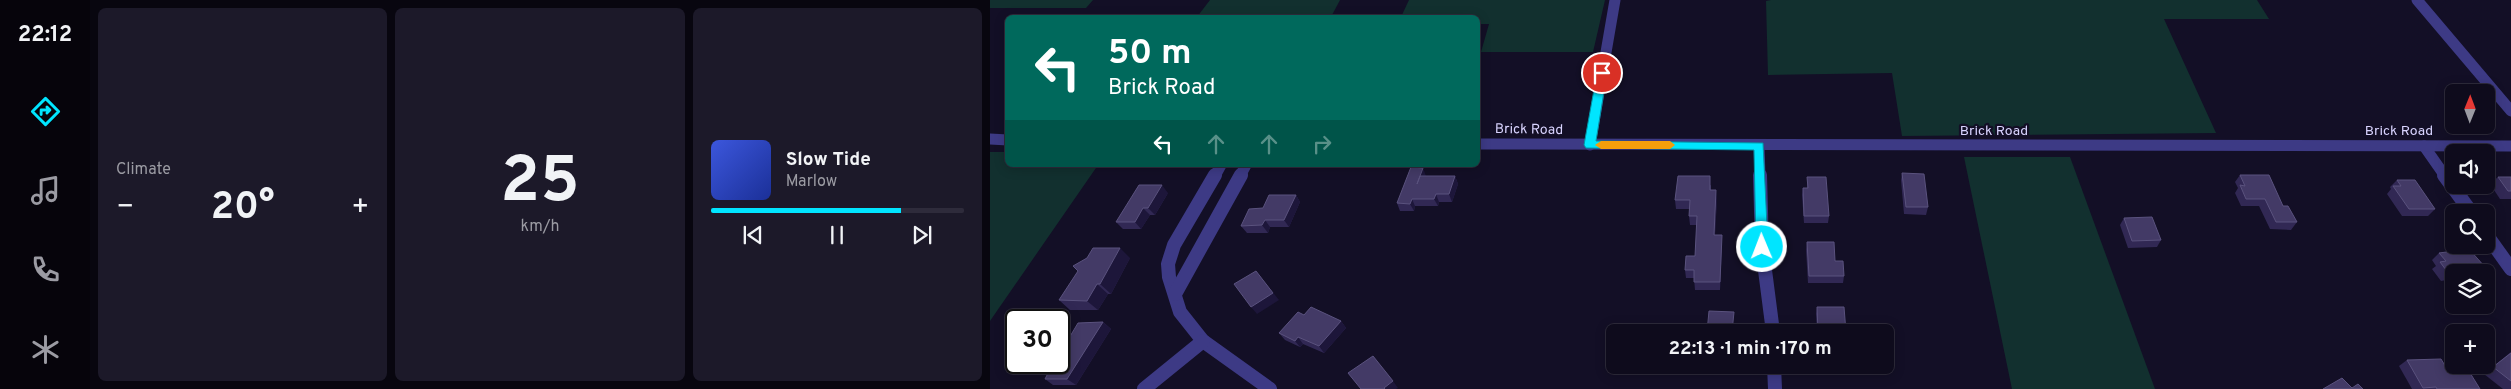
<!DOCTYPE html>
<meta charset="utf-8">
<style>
:root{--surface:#0e0b1c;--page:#1c1929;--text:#f1f3f6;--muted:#9b9ba3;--line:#2e2b3b;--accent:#00e5ff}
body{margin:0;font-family:Overpass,sans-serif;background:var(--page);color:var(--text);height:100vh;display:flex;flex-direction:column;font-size:19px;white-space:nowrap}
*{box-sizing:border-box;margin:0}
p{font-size:16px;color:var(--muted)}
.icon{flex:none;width:28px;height:28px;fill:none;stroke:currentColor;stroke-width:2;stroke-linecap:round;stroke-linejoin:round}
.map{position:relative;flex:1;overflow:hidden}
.drawer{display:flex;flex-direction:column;gap:8px;padding:8px;background:#08060f;width:900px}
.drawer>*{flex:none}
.hud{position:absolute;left:15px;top:15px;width:475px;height:152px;border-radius:8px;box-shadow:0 2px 12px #0003,0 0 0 1px var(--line);background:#00695c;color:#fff;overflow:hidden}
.needle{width:32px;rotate:1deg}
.buttons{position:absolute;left:1455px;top:84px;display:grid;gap:10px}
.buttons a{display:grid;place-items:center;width:50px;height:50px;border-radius:8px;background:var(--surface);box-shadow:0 2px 12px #0003,0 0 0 1px var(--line);font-size:25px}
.speed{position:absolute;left:15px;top:309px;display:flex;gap:10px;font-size:25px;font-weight:700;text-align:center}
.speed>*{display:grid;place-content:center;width:65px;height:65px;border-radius:50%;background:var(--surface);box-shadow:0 2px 12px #0003,0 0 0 1px var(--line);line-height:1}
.speed .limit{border:2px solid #111;border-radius:8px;background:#fff;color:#111}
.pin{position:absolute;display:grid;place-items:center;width:42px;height:42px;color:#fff;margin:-21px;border:2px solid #fff;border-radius:50%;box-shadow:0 1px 5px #0007}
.me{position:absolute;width:55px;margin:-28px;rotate:359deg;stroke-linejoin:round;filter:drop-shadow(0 0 4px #0008)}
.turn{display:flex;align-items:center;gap:18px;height:105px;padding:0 20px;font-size:22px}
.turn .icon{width:65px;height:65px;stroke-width:2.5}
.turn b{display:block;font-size:35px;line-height:42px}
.lanes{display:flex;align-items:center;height:48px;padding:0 20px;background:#0003;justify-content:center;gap:25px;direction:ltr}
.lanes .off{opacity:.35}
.big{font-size:38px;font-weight:700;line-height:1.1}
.drawer .widget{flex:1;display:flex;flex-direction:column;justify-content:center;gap:8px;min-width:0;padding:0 18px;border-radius:8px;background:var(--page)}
.drawer .dial{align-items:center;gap:0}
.dial b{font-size:65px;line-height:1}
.song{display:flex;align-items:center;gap:15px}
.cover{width:60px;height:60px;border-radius:8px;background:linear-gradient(135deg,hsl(230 70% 55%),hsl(230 70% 35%))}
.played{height:5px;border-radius:2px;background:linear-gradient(90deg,var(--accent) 75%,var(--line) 75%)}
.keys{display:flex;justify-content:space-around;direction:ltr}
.heat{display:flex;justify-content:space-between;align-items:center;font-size:28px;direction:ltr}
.drawer .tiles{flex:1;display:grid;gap:8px;grid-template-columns:repeat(3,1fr)}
.trip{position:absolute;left:616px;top:324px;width:288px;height:50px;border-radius:8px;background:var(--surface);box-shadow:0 2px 12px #0003,0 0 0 1px var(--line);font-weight:700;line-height:50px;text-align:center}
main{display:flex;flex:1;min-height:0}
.tab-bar{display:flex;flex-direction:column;width:90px;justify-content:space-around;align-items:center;background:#06040b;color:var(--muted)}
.tab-bar .icon{width:35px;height:35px}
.tab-bar .selected{color:var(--accent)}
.tab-bar b{font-size:22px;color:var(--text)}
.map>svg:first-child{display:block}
</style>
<main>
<nav class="tab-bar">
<b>22:12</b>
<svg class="icon selected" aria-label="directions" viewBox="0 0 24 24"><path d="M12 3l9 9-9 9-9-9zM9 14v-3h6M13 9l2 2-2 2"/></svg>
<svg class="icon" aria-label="music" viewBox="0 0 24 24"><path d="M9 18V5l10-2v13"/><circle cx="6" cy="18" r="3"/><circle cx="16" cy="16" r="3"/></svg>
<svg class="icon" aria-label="phone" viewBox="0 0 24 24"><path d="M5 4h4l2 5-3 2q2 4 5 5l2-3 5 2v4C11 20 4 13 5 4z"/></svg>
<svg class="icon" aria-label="climate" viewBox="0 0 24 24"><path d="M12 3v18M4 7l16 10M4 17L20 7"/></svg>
</nav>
<section class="drawer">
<div class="tiles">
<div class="widget"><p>Climate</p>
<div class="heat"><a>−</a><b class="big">20°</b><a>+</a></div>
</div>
<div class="widget dial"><b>25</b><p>km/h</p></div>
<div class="widget">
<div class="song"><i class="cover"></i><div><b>Slow Tide</b><p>Marlow</p></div></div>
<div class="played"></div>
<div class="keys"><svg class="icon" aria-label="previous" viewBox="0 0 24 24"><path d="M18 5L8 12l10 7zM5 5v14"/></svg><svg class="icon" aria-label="pause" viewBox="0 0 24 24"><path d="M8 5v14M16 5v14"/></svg><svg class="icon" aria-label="next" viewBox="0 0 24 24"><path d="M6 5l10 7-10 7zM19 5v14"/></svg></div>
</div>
</div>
</section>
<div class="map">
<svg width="1521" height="389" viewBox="0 0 1521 389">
<rect width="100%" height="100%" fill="#130f26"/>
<g fill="#12302f">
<path d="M0,0H103L96,8H0Z"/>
<path d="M220,0H350L341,17H207Z"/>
<path d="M419,0H615L603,52H491L499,24H488V18L411,17Z"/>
<path d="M781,0H1267L1279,19H1174L1226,133L912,136L902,73L778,75L776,1Z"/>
<path d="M0,152H17L18,165H108L0,321Z"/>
<path d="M974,157H1080L1165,389H1022Z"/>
</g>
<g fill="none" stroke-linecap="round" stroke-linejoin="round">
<g stroke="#3d3a85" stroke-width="11">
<path d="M1427,0L1521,111"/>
<path d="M769,146L770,176"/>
<path d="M1434,146L1455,176"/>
<path d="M225,176L231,165"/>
<path d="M250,176L256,165"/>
</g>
<g stroke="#3d3a85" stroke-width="14">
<path d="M225,175L184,245L178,264L179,277L190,312L213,341L280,389"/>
<path d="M770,175L772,247L783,332"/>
<path d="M1454,175L1481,212"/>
<path d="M1496,234L1521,269"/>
<path d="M185,294L251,175"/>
<path d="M784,365L785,389"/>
<path d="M154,389L213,341"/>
</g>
<g stroke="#3d3a85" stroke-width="11">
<path d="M0,139L18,140"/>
<path d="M488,144L1521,146"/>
<path d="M600,145L625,0"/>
</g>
</g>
<g fill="#312854">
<path d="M912,173L938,207L936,215L914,214L911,180Z"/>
<path d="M1250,175L1293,206L1307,222L1301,230L1280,229L1269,206H1251L1245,193L1248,188L1245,182Z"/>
<path d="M436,176H465L468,184L462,202H449L448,206H425L424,211H410L407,203Z"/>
<path d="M817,177L839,216L838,223H814L812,195L813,188H817Z"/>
<path d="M1508,177H1521V199H1510L1500,184Z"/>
<path d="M1407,180L1445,209L1438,216H1412L1397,194L1401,189L1400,187Z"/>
<path d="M721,185V190L727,199L725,235L732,244L730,290H705L704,278H696L695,270L705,256L707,225H700L699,216L700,209H686L685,200Z"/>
<path d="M178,193L165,215H160L151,229H133L126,222Z"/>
<path d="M306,195L310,202L299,227H280L278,233H257L251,226L273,208Z"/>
<path d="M1134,218L1171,240L1167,247L1138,248L1130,225Z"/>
<path d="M817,242L845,261L854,276L853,283H818L816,250Z"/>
<path d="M1449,253L1495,267L1491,270L1464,272V281L1462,279L1451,281L1442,269L1446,266L1442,260Z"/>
<path d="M140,258L121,294H118L108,310H80L69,300Z"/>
<path d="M827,307L856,332H827L826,314Z"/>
<path d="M314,315L351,321L356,328L334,353L313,344L310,347L295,340L289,333Z"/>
<path d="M113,322L121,329L86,385H63L55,379Z"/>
<path d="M1521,352V389H1513L1494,374Z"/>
<path d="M1417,360L1457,369L1490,389H1422L1409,366Z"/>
</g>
<g fill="#1d163a">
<path d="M433,168L436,176L427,184Z"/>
<path d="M465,176L468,184L462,202L459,194Z"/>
<path d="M172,185L178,193L165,215L158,208Z"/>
<path d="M726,190L727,199L724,244V235Z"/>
<path d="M446,194L449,202L448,206L444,199Z"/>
<path d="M306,195L310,202L299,227L294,220Z"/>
<path d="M422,199L425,206L424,211L420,204Z"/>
<path d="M153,208L160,215L151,229L145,222Z"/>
<path d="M275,220L280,227L278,233L272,225Z"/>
<path d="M732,235V244L730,290V282Z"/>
<path d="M130,248L140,258L121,294L110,284Z"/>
<path d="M266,271L289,300L267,314L261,307Z"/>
<path d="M107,284L118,294L108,310L97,301Z"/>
<path d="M351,321L356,328L334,353L329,346Z"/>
<path d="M113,322L121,329L86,385L77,379Z"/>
<path d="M308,337L313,344L310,347L305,341Z"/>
<path d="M403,381L408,388L406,389H395L394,388Z"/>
</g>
<g fill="#433a66" stroke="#5a527e">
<path d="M421,167L433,168L427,184L430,176H465L459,194H446L444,199H422L420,204L407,203Z"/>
<path d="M912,173L934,174L938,207H916Z"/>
<path d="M1250,175H1279L1293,206H1298L1307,222H1286L1275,199H1256L1250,185L1255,186Z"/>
<path d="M688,176H720V190H726L724,235H732L730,282H704V270H695L696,256H705L707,216H699L700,200H685Z"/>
<path d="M817,177H836L839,216H814L813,188H818Z"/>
<path d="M1508,177H1521V191H1518Z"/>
<path d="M1407,180H1425L1445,209H1419L1403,186H1411Z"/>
<path d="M149,185H172L158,208H153L145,222H126Z"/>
<path d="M279,195H306L294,220H275L272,225L251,226L259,209L273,208Z"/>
<path d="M1162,217L1171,240L1142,241L1134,218Z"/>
<path d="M817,242H844L845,261H853L854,276H819Z"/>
<path d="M103,248H130L110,284H107L97,301L69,300L88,271L83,266L97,258Z"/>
<path d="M1479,249L1495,267L1489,268L1493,272H1470L1459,274L1450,262L1456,261L1449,253Z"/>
<path d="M266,271L283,293L261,307L244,284Z"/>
<path d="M1496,276L1501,282L1496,283Z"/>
<path d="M321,307L351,321L329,346L308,337L305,341L289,333L308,312L314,315Z"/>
<path d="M827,307H854L856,332H828Z"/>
<path d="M719,311L744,312L742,332H717Z"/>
<path d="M113,322L77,379H55L64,362H69V355L88,323Z"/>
<path d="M1521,353V381L1503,367Z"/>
<path d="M383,356L403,381L394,388L395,389H371L358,373Z"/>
<path d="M1451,359L1457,369L1477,368L1490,389H1447L1446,387L1433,388L1417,360Z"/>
<path d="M1352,378L1362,388L1368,384L1373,389H1333Z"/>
</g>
<path fill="#00e5ff" stroke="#0095a6" d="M612,69L617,73L606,141L773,143L778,247L776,251L772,252L766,247L764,150L596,148L594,145L607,73Z"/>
<path fill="#f59e0b" d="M611,141H680L685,145L680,149H611L605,145Z"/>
<g text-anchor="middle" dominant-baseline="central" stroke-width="4.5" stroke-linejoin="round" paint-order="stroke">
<g font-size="14" fill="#d9d4ff" stroke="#130f26">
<text transform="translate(539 130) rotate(1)">Brick Road</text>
<text x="1004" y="131">Brick Road</text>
<text x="1409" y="131">Brick Road</text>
</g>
</g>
</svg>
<div class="buttons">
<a><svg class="needle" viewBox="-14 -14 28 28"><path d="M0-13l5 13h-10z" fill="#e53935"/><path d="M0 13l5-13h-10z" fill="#9b9ba3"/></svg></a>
<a><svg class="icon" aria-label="sound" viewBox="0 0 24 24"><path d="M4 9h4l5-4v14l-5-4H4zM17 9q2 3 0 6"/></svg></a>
<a><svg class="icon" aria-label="search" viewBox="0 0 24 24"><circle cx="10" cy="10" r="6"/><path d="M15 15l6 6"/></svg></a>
<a><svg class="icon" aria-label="layers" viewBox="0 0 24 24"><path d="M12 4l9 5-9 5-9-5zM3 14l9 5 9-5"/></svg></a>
<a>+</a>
</div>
<div class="speed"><div class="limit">30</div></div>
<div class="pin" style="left:612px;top:73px;background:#d93025"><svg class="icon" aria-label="arrive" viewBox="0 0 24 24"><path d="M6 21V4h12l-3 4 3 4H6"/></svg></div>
<svg class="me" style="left:772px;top:247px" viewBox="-20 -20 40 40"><circle r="17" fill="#00e5ff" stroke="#fff" stroke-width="3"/><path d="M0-11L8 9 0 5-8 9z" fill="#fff"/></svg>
<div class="trip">22:13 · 1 min · 170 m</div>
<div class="hud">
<div class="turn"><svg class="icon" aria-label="left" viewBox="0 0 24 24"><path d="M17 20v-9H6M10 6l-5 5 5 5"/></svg><div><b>50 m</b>Brick Road</div></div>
<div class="lanes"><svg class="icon" aria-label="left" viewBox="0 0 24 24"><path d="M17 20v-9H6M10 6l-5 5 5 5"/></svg><svg class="icon off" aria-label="ahead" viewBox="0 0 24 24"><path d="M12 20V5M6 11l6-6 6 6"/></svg><svg class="icon off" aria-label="ahead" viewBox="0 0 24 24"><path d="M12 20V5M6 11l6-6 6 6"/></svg><svg class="icon off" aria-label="right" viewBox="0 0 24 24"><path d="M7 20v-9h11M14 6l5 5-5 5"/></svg></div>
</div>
</div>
</main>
